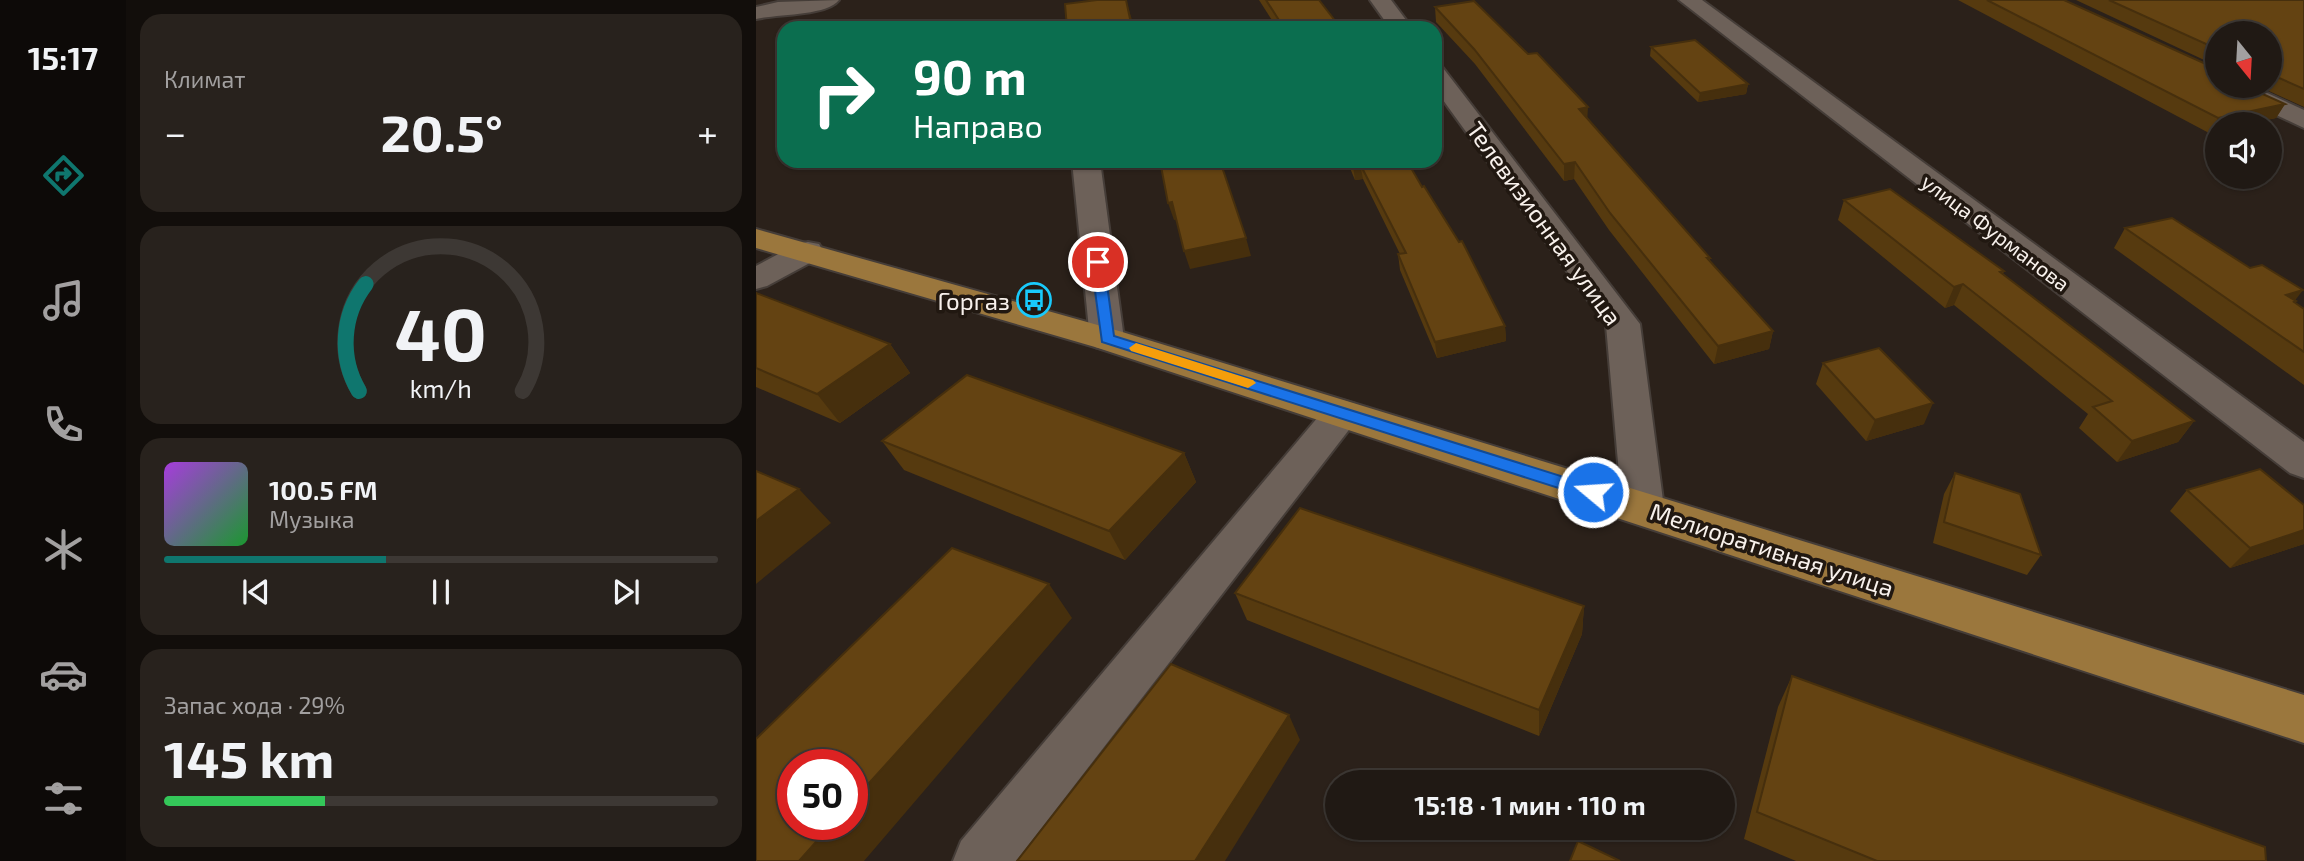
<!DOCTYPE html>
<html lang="ru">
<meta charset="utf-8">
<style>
:root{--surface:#201914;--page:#28221d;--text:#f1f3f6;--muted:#a2a0a0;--line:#3d3834;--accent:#0f766e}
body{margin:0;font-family:"Exo 2",sans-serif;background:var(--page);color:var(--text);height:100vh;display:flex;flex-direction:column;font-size:26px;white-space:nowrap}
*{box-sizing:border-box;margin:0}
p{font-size:23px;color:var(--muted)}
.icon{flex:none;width:38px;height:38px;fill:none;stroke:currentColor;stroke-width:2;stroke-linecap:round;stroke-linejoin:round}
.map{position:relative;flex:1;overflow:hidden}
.side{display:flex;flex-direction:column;gap:14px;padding:14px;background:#120e0b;width:630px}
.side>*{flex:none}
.banner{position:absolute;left:21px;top:21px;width:665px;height:147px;border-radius:21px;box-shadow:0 2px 5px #0004,0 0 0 2px var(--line);background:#0b6e4f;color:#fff;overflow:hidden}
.needle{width:46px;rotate:162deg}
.buttons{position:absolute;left:1449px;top:21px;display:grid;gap:14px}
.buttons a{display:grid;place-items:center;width:77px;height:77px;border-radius:50%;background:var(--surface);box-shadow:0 2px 5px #0004,0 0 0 2px var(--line);font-size:35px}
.speed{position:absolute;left:21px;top:749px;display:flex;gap:14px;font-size:35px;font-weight:700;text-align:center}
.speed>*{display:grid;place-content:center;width:91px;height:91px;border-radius:50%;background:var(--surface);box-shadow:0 2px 5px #0004,0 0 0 2px var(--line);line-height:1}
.speed .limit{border:10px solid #d22;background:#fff;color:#111}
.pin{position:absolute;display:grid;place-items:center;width:60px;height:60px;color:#fff;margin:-30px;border:4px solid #fff;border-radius:50%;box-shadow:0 2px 7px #0007}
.me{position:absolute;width:77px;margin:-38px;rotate:288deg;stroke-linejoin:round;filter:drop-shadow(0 0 5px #0008)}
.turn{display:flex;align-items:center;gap:24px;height:147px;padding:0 21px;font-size:32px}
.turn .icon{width:91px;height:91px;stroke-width:2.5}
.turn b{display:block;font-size:49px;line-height:60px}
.big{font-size:52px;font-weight:700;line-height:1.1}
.side .card{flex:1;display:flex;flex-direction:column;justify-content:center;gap:10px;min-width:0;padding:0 24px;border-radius:21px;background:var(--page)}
.side .dial{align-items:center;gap:0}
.dial svg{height:182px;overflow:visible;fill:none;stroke:var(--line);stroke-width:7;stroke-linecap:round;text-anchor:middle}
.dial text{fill:var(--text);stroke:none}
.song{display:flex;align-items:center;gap:21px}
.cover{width:84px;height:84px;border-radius:10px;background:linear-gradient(135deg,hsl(280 70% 55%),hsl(130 70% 35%))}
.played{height:7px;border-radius:4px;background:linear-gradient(90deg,var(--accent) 40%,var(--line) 40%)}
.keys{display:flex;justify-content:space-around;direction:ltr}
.heat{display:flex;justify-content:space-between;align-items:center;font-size:38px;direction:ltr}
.charge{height:10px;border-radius:5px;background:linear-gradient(90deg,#34c759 29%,var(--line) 0)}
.trip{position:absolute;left:569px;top:770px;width:410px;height:70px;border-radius:35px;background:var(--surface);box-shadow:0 2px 5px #0004,0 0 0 2px var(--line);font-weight:700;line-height:70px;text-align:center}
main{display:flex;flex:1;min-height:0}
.tabs{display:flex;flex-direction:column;width:126px;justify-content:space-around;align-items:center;background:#0d0a08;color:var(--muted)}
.tabs .icon{width:49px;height:49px}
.tabs .current{color:var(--accent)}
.tabs b{font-size:32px;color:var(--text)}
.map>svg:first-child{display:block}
</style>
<main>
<nav class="tabs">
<b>15:17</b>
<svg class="icon current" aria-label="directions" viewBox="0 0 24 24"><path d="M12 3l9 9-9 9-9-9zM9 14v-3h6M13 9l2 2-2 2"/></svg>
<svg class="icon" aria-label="music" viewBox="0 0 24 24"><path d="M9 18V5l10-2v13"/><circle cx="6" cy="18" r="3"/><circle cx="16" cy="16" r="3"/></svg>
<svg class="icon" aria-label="phone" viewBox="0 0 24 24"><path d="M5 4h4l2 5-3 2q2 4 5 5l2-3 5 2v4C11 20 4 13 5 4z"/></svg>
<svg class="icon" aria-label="climate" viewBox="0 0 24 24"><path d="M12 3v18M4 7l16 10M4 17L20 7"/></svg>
<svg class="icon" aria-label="car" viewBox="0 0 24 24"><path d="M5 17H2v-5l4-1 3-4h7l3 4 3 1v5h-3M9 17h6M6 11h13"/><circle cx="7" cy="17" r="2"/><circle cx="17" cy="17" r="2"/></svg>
<svg class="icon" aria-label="filters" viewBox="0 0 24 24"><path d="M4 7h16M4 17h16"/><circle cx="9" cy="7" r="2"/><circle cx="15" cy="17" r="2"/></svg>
</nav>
<section class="side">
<div class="card"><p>Климат</p>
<div class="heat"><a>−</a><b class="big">20.5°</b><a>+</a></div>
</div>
<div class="card dial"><svg viewBox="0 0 100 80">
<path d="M14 69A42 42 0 1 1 86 69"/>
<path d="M14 69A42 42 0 0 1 17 22" stroke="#0f766e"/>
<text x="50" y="56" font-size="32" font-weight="700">40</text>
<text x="50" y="72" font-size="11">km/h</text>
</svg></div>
<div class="card">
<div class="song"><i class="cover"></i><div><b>100.5 FM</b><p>Музыка</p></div></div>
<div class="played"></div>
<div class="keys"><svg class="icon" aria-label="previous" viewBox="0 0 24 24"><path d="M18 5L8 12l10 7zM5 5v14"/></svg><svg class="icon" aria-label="pause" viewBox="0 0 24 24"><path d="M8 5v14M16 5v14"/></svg><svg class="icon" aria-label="next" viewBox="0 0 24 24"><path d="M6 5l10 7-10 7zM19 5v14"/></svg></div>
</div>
<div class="card"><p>Запас хода · 29%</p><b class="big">145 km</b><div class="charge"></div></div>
</section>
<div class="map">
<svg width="1548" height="861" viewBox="0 0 1548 861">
<rect width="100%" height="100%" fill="#2b211a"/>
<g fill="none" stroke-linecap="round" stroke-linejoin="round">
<g stroke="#453d38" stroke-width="4">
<g id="minor">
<path d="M83,0C71,16 21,14 0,19V7L22,2Z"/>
<path d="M614,0H635L656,28H634Z"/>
<path d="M923,0H946L1548,442V478L1534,473Z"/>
<path d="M679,66L687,68L884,324L908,508L902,520L887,524L872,520L866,508L850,325L679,89Z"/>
<path d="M1465,86H1496L1548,110V128L1469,91Z"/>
<path d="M316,161H344L368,339L363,347L351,350L339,347L334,339Z"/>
<path d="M52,242L63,244L67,251L63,258L11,286L0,289V266L41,244Z"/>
<path d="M586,400L599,404L605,413L599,422L260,861H197L205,841L573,404Z"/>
</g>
</g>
<g stroke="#453d38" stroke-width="4">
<path id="major" d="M0,229L363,331L1548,695V743L339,347L0,248Z"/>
</g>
<use href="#minor" fill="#6d6159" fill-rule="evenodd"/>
<use href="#major" fill="#9b773d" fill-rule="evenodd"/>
</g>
<g fill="#563a0f">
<path d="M503,0H563L581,28H521Z"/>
<path d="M1202,0H1308L1461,86L1529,104L1520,118L1491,124H1461L1453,133Z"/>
<path d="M1320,0H1548V107L1502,86H1514V33H1461V66Z"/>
<path d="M679,7L832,119L954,258V261L1017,331L1013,349L958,364L853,230L818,179L808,181L719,64L680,22Z"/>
<path d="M895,47L992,84L990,94L942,102L894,56Z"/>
<path d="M591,161H651L666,187L749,326L750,341L681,358L644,270L642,254H644L607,179L599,180Z"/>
<path d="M1088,200L1248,271L1247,274L1438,421L1422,442L1361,462L1323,428L1332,414L1198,305L1189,308L1082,220Z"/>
<path d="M1369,228L1539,301V303L1548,309V385L1358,248Z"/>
<path d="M0,293L134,344L154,373L84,423L0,387Z"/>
<path d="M1067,363L1168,424L1110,441L1060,384Z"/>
<path d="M126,441L428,453L440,482L369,560L148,470Z"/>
<path d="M1199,473L1285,555L1271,575L1177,543L1188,494Z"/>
<path d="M1431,490L1548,505V544L1474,568L1414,511Z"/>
<path d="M479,593L828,606L826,634L783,736L491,620Z"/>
<path d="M1036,676L1510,861H1040L988,839L1022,707Z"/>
</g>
<g fill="#462f0d">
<path d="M370,0L376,20L378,28H376Z"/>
<path d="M580,22L581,28H544Z"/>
<path d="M992,84L990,94L942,102L944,93Z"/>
<path d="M1529,104L1520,118L1491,124H1461V131L1453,133L1462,118Z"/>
<path d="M832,107L831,124L823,109Z"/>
<path d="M819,162L818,179L808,181V164Z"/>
<path d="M604,164L607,179L599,180L597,166Z"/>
<path d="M416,202L422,219L418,220L412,203Z"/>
<path d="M490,238L495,256L434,269L428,251Z"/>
<path d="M1207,284L1198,305L1189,308L1198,287Z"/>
<path d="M1547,290L1531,311L1530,295Z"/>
<path d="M749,326L750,341L681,358L679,342Z"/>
<path d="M1017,331L1013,349L958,364L962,346Z"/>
<path d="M134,344L154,373L84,423L61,394Z"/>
<path d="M1177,403L1168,424L1110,441L1119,420Z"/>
<path d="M1438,421L1422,442L1361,462L1376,441Z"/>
<path d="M428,453L440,482L369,560L353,531Z"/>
<path d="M43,489L75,523L0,584V521Z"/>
<path d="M1548,530V544L1474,568L1494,548Z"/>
<path d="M293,584L316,618L108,861H43L76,824H96V802Z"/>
<path d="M828,606L826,634L783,736V710Z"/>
<path d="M533,715L544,740L469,861H439Z"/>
</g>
<g fill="#644312" stroke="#462f0d" stroke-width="2">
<path d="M341,0H370L376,28H311L309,4Z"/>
<path d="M510,0H563L580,22L544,28H528Z"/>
<path d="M1231,0H1308L1461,69V86H1489L1529,104L1462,118Z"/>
<path d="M1353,0H1548V89L1514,74V33H1461V49Z"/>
<path d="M718,1L772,54L781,53L832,107L823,109L954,258H951L1017,331L962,346L854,213L819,162L808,164L718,49L679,7Z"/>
<path d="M939,40L992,84L944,93L895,47Z"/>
<path d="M404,161H464L490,238L428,251L416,202L412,203Z"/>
<path d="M595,161H651L666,187L668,186L703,242L706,241L749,326L679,342L642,254L650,253L604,164L597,166Z"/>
<path d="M1134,189L1248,271L1244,272L1438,421L1376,441L1337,407L1356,401L1207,284L1198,287L1088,200Z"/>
<path d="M1416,218L1494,268L1506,265L1547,290L1530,295L1540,301L1538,302L1548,309V352L1369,228Z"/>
<path d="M0,293L134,344L61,394L0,368Z"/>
<path d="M1123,348L1177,403L1119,420L1067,363Z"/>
<path d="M211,375L428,453L353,531L126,441Z"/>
<path d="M1504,469L1548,505V530L1494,548L1431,490Z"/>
<path d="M0,471L43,489L0,521Z"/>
<path d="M1199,473L1264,494L1285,555L1188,522Z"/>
<path d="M544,508L828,606L783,710L479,593Z"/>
<path d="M196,548L293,584L96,802V765H37V824H76L43,861H0V739Z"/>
<path d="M415,664L533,715L439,861H261Z"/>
<path d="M1036,676L1509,847L1510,861H1121L1001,812Z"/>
<path d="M822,841L864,861H814Z"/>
</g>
<path fill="#1a73e8" stroke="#114b97" stroke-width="2" d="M342,259L348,262L358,336L843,488L845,492L843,497L837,499L346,342L335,262Z"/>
<path fill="#f59e0b" d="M380,343L497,380L500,383L492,388L375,351L373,348Z"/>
<defs>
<g id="bus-ring" transform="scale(1.75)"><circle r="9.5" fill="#211811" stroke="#19cafc" stroke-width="1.5"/><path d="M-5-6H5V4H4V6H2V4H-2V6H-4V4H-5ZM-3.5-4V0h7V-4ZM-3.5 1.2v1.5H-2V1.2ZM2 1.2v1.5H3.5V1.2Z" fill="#19cafc"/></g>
</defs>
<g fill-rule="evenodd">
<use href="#bus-ring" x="278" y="300"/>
</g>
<g text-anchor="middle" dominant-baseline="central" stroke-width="7" stroke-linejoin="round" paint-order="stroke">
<g font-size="21" fill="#f8f1ec" stroke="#211811">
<text transform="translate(1240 232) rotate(37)">улица Фурманова</text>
</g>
<g font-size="24" fill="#f8f1ec" stroke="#211811">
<text transform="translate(789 223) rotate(54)">Телевизионная улица</text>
<text transform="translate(1016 549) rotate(18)">Мелиоративная улица</text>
</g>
<g font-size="24" fill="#f8f1ec" stroke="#211811" text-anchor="end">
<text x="254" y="300">Горгаз</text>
</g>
</g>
</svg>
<div class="buttons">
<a><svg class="needle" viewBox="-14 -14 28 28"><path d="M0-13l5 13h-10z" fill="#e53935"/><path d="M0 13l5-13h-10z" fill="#a2a0a0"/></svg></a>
<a><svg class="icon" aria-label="sound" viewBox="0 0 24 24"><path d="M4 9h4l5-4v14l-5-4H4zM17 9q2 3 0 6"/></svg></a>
</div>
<div class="speed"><div class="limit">50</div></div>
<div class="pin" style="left:342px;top:262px;background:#d93025"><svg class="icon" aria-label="arrive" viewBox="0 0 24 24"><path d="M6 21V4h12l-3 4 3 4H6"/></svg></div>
<svg class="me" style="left:837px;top:492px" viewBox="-20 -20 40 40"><circle r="17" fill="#1a73e8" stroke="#fff" stroke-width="3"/><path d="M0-11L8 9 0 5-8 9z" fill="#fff"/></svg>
<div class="trip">15:18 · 1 мин · 110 m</div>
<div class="banner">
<div class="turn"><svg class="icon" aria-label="right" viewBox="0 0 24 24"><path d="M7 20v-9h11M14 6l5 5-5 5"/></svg><div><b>90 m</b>Направо</div></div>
</div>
</div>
</main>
